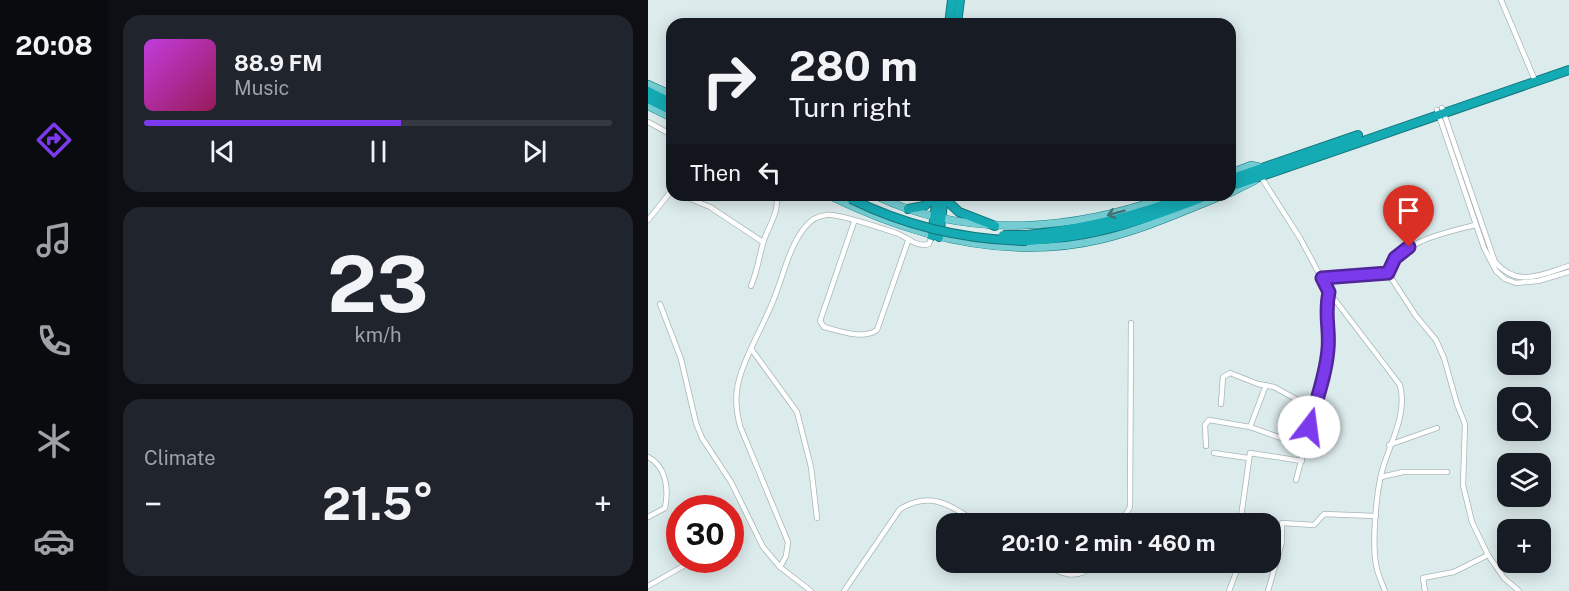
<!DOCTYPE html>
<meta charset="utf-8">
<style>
:root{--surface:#171b24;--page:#20242c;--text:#f1f3f6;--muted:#9ea1a6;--line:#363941;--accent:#7c3aed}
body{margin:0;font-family:"Public Sans",sans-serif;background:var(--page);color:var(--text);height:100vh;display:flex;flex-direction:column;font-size:22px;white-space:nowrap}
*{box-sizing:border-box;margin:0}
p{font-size:20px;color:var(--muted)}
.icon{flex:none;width:33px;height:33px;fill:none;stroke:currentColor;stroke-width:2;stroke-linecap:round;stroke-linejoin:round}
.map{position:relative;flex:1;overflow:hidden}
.drawer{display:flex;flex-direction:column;gap:15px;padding:15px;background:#0d0f14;width:540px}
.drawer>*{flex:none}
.banner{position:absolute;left:18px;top:18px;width:570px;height:183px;border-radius:18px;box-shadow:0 3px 15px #0003;background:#171b24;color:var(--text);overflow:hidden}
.buttons{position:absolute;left:849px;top:321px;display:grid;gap:12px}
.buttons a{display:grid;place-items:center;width:54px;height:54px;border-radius:12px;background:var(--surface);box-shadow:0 3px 15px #0003;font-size:30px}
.speed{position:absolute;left:18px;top:495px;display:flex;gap:12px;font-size:30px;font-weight:700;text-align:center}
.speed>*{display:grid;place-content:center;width:78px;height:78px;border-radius:50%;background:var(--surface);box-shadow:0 3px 15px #0003;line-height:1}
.speed .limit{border:9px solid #d22;background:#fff;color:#111}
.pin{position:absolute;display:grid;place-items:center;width:51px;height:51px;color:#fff;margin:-62px -26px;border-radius:50% 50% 50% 0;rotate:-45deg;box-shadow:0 0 6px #0007}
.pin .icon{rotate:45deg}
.me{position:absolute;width:66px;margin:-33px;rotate:15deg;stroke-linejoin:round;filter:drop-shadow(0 0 4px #0008)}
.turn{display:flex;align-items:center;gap:21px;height:126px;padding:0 24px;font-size:27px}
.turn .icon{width:78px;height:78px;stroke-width:2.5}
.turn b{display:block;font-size:42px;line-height:51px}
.then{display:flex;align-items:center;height:57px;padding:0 24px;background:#0003;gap:12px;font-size:22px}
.big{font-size:45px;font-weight:700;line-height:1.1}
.drawer .widget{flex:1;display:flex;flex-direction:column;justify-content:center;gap:9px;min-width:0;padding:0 21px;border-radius:18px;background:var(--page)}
.drawer .dial{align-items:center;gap:0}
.dial b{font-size:78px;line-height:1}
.song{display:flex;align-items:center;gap:18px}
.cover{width:72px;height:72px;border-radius:9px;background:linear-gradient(135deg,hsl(290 70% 55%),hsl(330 70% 35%))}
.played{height:6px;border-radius:3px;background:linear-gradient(90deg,var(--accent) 55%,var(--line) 55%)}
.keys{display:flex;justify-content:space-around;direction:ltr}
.heat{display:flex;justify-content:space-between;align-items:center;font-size:33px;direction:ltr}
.trip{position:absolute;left:288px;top:513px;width:345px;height:60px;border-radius:18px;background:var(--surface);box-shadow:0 3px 15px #0003;font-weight:700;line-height:60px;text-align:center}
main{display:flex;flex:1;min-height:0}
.menu{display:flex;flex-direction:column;width:108px;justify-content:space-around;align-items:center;background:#090b0e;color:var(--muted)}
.menu .icon{width:42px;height:42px}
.menu .on{color:var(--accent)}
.menu b{font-size:27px;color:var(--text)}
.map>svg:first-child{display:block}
</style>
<main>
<nav class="menu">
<b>20:08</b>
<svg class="icon on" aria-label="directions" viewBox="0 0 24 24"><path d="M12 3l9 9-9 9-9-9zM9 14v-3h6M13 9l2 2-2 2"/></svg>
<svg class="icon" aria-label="music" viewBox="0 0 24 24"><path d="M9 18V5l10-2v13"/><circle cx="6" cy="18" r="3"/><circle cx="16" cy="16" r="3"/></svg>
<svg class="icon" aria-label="phone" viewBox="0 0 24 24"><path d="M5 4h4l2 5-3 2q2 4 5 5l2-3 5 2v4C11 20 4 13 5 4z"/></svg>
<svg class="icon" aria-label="climate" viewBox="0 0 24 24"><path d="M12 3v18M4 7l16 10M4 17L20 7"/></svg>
<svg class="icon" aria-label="car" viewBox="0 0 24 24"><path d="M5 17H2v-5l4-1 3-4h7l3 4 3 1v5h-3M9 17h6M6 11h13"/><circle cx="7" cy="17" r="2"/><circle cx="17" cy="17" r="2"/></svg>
</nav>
<section class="drawer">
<div class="widget">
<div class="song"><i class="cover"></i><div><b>88.9 FM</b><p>Music</p></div></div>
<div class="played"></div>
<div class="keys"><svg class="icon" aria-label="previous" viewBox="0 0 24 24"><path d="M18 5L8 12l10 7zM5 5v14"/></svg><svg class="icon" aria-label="pause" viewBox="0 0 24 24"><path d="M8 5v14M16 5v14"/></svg><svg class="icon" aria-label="next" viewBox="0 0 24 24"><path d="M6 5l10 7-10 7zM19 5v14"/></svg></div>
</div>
<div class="widget dial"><b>23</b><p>km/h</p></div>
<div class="widget"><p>Climate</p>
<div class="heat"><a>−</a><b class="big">21.5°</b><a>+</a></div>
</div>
</section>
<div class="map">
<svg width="921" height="591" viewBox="0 0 921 591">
<rect width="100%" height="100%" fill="#dcebec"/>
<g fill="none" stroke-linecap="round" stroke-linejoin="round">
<g stroke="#a7b6b7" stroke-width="6">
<g id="street">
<path d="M853,0L886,78"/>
<path d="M794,108L847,262C870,288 892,275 921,266"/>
<path d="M789,110L836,248L848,271L857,279L868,283L890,281L921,272"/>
<path d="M0,122L24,135"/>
<path d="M613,177L652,238L681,292L752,385C760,417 740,445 733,475C728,497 724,543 728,564C729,573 734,583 737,591"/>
<path d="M33,195L62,207L115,242"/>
<path d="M0,220L24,190"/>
<path d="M206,222L172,321L176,327C192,331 215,340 229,330L260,241"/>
<path d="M674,278L740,273"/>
<path d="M103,286C110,269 111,256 116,240C121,225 132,211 128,195"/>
<path d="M12,304L33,359L48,423L54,438L83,482L115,547L132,567"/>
<path d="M104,350L149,412L163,467L169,518"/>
<path d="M573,404L575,377L582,373L610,384L626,387L666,409"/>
<path d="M602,427L656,446"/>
<path d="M741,445L789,428"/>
<path d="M558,446L557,425L561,420L602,427L618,385"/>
<path d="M566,453L600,458"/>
<path d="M0,457C18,466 21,489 17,508L0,517"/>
<path d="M733,477L755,472H799"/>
<path d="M648,480L675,379L680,347L677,310L681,292"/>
<path d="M472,524L482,507L483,323"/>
<path d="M592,524L602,453L654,461"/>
<path d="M840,555L856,578L871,591"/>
<path d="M394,562C412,574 430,583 447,562"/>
<path d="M0,586L39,564L41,560"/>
<path d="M163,591L132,567L138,556L140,542L92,426C89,414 87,403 89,390C92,364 115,327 125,301C135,278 141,245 158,226C163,220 170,216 178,215C187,213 236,229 248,233C259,237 269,248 281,244L284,236"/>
<path d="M196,591L252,509C284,490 303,506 331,524"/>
<path d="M581,591L592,562"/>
<path d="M620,591L634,542V523L666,525L676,514L728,516"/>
<path d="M777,591L775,578L806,572L840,555L824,522L815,485L817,424L809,404L796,358L788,340L768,316L740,273C747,242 801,232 827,225"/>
</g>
</g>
<g stroke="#14787e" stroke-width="8">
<g id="primary">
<path d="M0,84L24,95"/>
<path d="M0,106L24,118"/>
<path d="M582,173L603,165L612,167"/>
<path d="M582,193L606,181"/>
<path d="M180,195C265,237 360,262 455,239C497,229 536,211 576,195"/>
<path d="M226,195C321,241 428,230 524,195"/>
</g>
</g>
<g stroke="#14787e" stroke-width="10">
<g id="highway">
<path d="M301,24L304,0"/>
<path d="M309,24L312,0"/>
<path d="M0,91L24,103"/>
<path d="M0,99L24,111"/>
<path d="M582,179L710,135"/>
<path d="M582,187L921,70"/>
<path d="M296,198L311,212L347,226"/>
<path d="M260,209L276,206L289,196"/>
<path d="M379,235C437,229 488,216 542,195"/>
<path d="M284,236L289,195"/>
<path d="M291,237L296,196"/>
<path d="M379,241C444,238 501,219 561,195"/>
</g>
</g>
<use href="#street" stroke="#fff" stroke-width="4.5"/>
<use href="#primary" stroke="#73cdd3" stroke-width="7"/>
<use href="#highway" stroke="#15abb5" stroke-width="8"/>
<g stroke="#14787e" stroke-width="10" stroke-linecap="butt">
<g id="highway-bridge">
<path d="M203,199C260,227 316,240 379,241"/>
<path d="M355,235H379"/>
</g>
</g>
<use href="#highway-bridge" stroke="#15abb5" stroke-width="8"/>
</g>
<defs><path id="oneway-shaft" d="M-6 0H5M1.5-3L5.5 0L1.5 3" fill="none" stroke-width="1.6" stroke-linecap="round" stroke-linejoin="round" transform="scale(1.5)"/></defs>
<use stroke="#437376" href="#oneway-shaft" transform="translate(468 213) rotate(165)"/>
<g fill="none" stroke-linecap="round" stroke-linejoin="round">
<g stroke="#51269a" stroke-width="15">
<path id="route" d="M661,427C668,401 678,375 680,349C682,328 676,315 681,292L674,278L740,273L747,258L761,247"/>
</g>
<use href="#route" stroke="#7c3aed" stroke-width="10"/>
</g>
</svg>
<div class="buttons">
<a><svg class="icon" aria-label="sound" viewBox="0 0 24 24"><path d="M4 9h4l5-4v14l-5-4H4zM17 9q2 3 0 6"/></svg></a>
<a><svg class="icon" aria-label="search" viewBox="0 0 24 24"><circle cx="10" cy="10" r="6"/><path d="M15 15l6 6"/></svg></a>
<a><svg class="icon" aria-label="layers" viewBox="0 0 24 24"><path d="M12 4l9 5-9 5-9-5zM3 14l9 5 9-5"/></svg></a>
<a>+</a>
</div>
<div class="speed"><div class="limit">30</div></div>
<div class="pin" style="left:761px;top:247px;background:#d93025"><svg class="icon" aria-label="arrive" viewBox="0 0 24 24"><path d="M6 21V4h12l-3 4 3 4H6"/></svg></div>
<svg class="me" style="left:661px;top:427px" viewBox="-20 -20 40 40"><circle r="19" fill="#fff"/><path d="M0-13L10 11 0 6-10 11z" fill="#7c3aed"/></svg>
<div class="trip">20:10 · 2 min · 460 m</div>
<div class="banner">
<div class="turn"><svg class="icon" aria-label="right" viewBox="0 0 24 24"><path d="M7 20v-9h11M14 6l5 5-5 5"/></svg><div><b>280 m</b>Turn right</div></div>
<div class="then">Then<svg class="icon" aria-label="left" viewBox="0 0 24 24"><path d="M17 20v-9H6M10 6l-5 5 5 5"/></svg></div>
</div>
</div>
</main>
